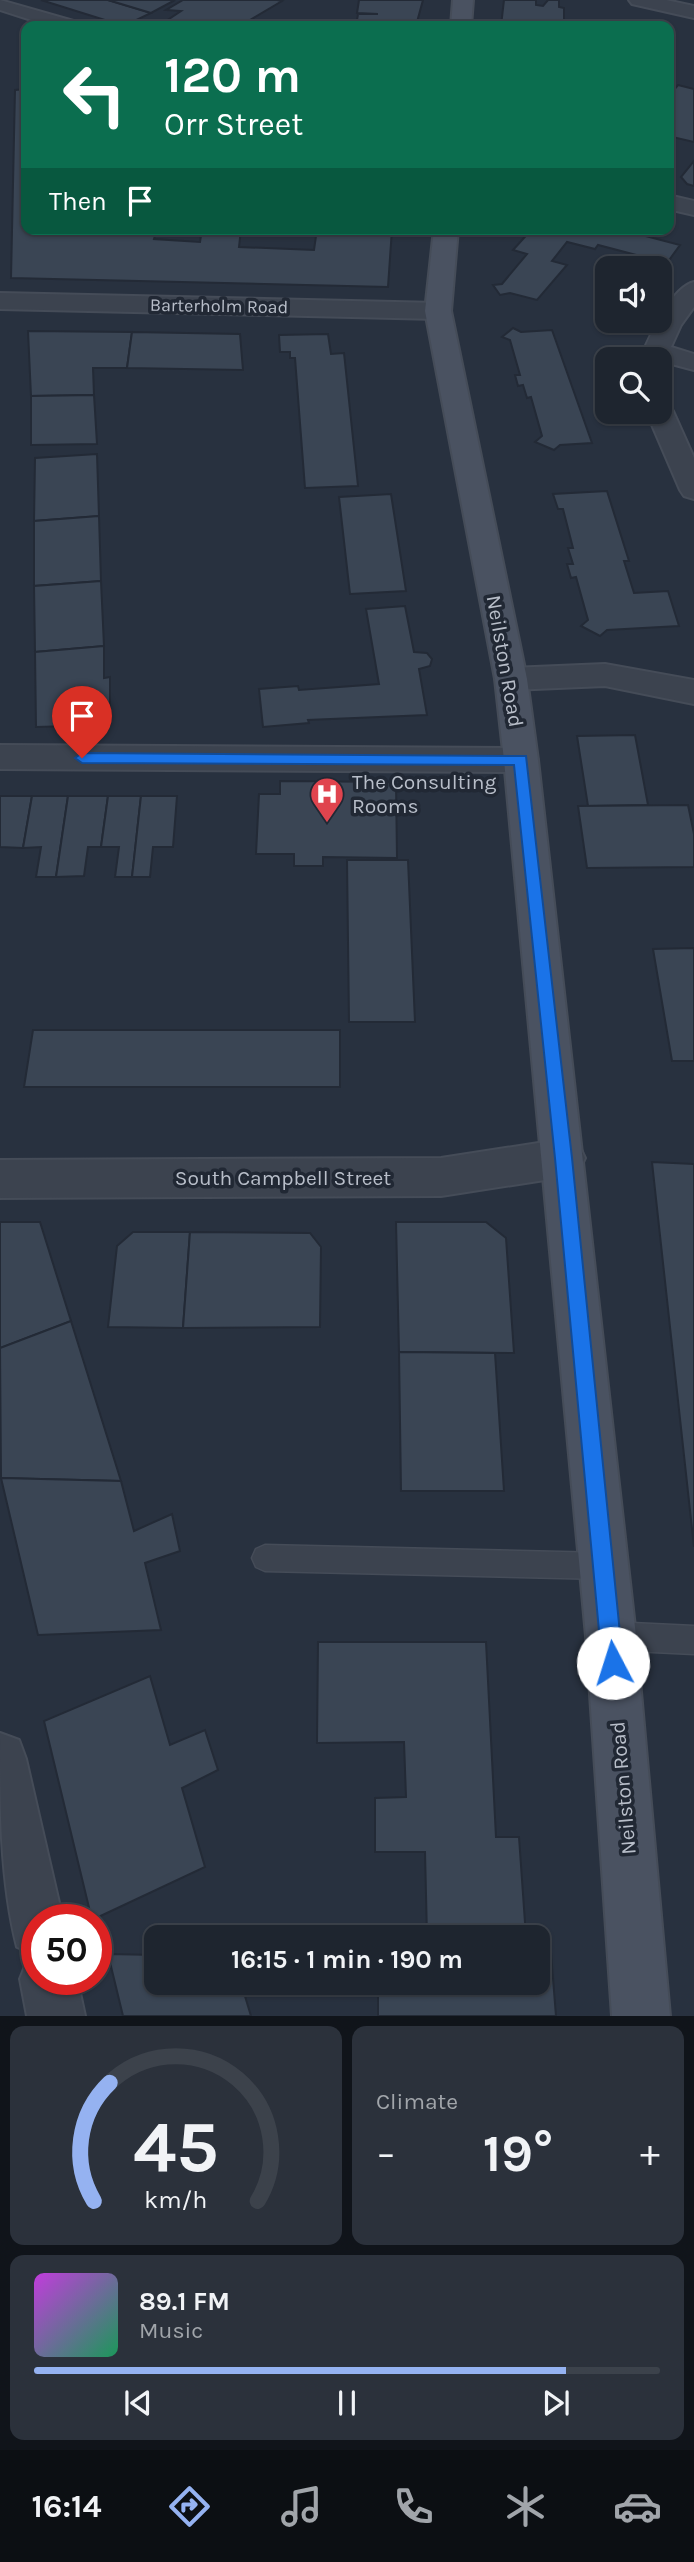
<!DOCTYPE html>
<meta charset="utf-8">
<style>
:root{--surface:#1e252f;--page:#2b313b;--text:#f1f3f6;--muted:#a1a5aa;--line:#3c424b;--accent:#95b2f1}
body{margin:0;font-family:Karla,sans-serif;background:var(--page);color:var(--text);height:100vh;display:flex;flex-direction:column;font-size:26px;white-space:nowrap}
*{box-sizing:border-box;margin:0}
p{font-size:23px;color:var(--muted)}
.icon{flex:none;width:38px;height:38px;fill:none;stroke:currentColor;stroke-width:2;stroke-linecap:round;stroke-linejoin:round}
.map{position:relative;height:2016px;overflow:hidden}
.sheet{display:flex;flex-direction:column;gap:10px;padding:10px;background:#10141a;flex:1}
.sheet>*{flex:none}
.guide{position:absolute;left:21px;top:21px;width:653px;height:214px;border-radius:14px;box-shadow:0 2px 5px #0004,0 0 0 2px var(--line);background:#0b6e4f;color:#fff;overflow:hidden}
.buttons{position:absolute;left:595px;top:256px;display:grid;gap:14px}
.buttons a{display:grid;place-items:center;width:77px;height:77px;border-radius:14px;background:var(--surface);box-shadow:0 2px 5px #0004,0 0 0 2px var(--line);font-size:35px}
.speed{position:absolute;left:21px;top:1904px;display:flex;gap:14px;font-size:35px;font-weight:700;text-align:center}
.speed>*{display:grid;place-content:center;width:91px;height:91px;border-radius:50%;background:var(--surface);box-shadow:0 2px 5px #0004,0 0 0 2px var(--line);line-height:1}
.speed .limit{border:10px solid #d22;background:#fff;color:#111}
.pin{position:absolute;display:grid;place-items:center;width:60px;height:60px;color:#fff;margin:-72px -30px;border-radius:50% 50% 50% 0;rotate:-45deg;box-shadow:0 0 7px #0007}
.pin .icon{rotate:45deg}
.me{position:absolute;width:77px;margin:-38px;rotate:355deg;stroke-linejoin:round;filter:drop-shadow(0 0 5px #0008)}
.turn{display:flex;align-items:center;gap:24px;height:147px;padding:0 28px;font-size:32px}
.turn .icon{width:91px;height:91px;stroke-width:2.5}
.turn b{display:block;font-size:49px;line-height:60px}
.then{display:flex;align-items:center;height:66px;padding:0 28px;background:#0003;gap:14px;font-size:26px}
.big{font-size:52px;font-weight:700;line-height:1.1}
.sheet .tile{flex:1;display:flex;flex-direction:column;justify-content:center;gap:10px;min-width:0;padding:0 24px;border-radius:14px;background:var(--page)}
.sheet .dial{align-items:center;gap:0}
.dial svg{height:182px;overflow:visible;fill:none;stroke:var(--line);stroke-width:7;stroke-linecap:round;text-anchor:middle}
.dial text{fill:var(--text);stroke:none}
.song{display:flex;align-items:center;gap:21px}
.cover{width:84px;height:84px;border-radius:10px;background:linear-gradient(135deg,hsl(290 70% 55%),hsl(150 70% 35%))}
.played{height:7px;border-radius:4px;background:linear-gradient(90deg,var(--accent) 85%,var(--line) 85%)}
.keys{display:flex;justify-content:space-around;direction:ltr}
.heat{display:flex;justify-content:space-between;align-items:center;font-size:38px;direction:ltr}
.sheet .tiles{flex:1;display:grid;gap:10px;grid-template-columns:1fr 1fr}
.tile:last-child{grid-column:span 2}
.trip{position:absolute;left:144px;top:1925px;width:406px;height:70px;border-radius:14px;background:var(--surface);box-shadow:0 2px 5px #0004,0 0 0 2px var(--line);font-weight:700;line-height:70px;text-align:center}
.menu{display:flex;height:112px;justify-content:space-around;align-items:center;background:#0c0f13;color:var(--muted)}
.menu .icon{width:49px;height:49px}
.menu .active{color:var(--accent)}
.menu b{font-size:32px;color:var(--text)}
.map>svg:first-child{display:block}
</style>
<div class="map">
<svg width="694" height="2016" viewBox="0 0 694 2016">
<rect width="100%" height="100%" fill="#28313f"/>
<g fill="#3a4554" stroke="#232a36" stroke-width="2">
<path d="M41,0H108L151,13L124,26Z"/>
<path d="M108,0H175L151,13Z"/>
<path d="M183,0H277L282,1L240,26L160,25L181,11L166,10Z"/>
<path d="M359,0H423L417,22L357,20L358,14H378L357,13Z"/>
<path d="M504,0H536V5L543,6L548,0H559V7L564,8V26H501Z"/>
<path d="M336,20L377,21L417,22L416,26H342L335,25Z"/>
<path d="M678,85L694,89V142L668,136V121L672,117L668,113V97Z"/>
<path d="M26,89V229H157L154,239L200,242L202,229H241L239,247L314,250L317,229H392L388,287L11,278L15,90Z"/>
<path d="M694,161V186L687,184L681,177Z"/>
<path d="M532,229H619L680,245L667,263L598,245L595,249L567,242L552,261L567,265L537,300L510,293L500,295L493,285L502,284L527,254L513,250Z"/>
<path d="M513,328L521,332L552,330L592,443L560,445L554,450L535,442L542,436L531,397L527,398L523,385L518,386L515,375H520L510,340L502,337Z"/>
<path d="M28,331L132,332L127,368H93L94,395L31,396Z"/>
<path d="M132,332L240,334L243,370L127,368Z"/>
<path d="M328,334L331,354L344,353L358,486L305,488L295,358H290V352H280L279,335Z"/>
<path d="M94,395L97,444L31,445V396Z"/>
<path d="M97,454L99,516L34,521L35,458Z"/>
<path d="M607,491L629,561H624L634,593L668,591L679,626L607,630L600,636L581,626L588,620L576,577L571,578L567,564H573L568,548H573L563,509H558L553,494Z"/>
<path d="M391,494L406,591L350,594L339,497Z"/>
<path d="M99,516L101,581L34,586V521Z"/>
<path d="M101,581L104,646L35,652L34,586Z"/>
<path d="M405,606L414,652L427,653L432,659L430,666L419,669L427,715L308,720L309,723L263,727L259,689L298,686L299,690L379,684L366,609Z"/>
<path d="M104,646V678L110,677V725L36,727L35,652Z"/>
<path d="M635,735L648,805L588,806L577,736Z"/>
<path d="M280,781L396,782L397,858L323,857V866H294V854H256L259,794H280Z"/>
<path d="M0,796H32L23,848L0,847Z"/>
<path d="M32,796H68L56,877H36L41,847L23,848Z"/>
<path d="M68,796H108L101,847H88L84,876L56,877Z"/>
<path d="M108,796H141L132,877H115L119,847H101Z"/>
<path d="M141,796H177L173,847H153L150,877H132Z"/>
<path d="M688,805L694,834V867L587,868L578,806Z"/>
<path d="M347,860H408L415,1022H349Z"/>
<path d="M694,948V1061H672L653,949Z"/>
<path d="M33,1030H340V1087H24Z"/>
<path d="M652,1162L694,1164V1547Z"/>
<path d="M0,1222H40L71,1321L0,1348Z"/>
<path d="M396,1222H486L506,1238L514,1353L399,1352Z"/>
<path d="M133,1232H190L183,1328L108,1327L117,1246Z"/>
<path d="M190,1232L310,1233L321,1247L320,1327L183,1328Z"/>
<path d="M71,1321L121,1481L1,1478L0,1348Z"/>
<path d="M399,1352L495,1353L504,1491H401Z"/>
<path d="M1,1478L121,1481L134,1531L172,1514L180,1551L145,1563L161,1630L38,1635Z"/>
<path d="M318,1642H486L496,1837H519L526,1937H427L425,1852H375V1798L406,1797L404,1742L317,1743Z"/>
<path d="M150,1676L170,1745L205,1730L218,1770L182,1788L205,1867L92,1920L44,1721Z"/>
<path d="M537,1941H550L556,2016H378V1983H537Z"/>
<path d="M108,1954L156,1955V1983H241L251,2016H123Z"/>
</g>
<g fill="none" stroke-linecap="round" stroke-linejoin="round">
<g stroke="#454c58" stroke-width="3">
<g id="lane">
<path d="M265,1545L604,1553L613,1557L617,1566L613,1575L604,1579L265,1571L256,1567L252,1558L256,1549Z"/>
<path d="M611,1622L694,1626V1654L611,1650L601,1646L597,1636L601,1626Z"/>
</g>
</g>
<g stroke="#454c58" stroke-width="4">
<g id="street">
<path d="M0,0L77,22L80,26H50L0,10Z"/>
<path d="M629,0H666L694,6V18L632,4Z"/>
<path d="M668,195L694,201V215L668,209Z"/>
<path d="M694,282V307L681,325L671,347L694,354V370L664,362L660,365V359H640C649,338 671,287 694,282Z"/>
<path d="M0,293L438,303L447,306L451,311L447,316L438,319L0,309Z"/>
<path d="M660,403L669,405L673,411L694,458V499L684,496L680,490L646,411H660Z"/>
<path d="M605,664L694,680V704L605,686L511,690L500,687L495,679L500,671L511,668Z"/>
<path d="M0,745L521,748L533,751L538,760L533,769L521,772L0,769Z"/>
<path d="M564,1139L579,1145L585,1158L579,1171L564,1177L441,1196L0,1198V1160L441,1158Z"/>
<path d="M0,1733L19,1740L26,1759L63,1920H37V1955L17,1947C0,1880 0,1803 0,1733Z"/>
<path d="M37,1955V1979H77L85,2016H27L20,1979L28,1959Z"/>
</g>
</g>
<g stroke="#454c58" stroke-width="4">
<g id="secondary">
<path d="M453,0H473L471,26H451Z"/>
<path d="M434,229H458L451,311L527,679L538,760L636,1636L670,2016H612L586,1636L504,760L495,679L425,311Z"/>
</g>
</g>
<use href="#lane" fill="#3c434f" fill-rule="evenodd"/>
<use href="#street" fill="#3c434f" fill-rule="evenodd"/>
<use href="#secondary" fill="#4a5261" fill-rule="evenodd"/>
</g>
<path fill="#1a73e8" stroke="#114b97" stroke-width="2" d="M82,753L526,756L572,1158L623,1663L620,1670L613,1673L605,1670L602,1663L555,1158L514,765L82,763L75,758Z"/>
<defs>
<g id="hospital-pin" transform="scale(1.75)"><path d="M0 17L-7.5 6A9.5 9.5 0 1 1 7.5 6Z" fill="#e0444e" stroke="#212834"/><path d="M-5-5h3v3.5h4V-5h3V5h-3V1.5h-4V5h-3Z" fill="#fff"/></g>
</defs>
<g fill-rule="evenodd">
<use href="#hospital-pin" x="327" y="794"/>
</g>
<g text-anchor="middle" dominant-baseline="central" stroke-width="7" stroke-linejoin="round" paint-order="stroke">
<g font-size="18" fill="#b8bec9" stroke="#212834">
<text transform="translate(219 306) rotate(1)">Barterholm Road</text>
</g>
<g font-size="21" fill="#b8bec9" stroke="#212834">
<text transform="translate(505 661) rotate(80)">Neilston Road</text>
<text x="283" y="1178">South Campbell Street</text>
<text transform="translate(623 1788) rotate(-95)">Neilston Road</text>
</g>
<g font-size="21" fill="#b8bec9" stroke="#212834" text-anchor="start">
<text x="352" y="782">The Consulting<tspan x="352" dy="24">Rooms</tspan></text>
</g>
</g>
</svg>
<div class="buttons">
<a><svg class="icon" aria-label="sound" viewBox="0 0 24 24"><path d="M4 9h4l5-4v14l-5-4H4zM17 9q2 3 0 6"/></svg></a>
<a><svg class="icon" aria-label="search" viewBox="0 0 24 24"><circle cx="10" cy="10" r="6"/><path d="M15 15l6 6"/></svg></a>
</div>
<div class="speed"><div class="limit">50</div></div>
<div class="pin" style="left:82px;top:758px;background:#d93025"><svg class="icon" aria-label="arrive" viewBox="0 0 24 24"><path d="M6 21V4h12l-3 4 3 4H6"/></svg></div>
<svg class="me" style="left:613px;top:1663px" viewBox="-20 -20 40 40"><circle r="19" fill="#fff"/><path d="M0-13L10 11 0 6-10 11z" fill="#1a73e8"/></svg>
<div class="trip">16:15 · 1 min · 190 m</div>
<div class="guide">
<div class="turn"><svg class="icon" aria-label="left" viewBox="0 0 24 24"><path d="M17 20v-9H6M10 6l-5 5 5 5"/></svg><div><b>120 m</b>Orr Street</div></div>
<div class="then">Then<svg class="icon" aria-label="arrive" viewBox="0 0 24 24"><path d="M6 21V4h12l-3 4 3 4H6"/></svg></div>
</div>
</div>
<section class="sheet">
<div class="tiles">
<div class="tile dial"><svg viewBox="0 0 100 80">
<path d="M14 69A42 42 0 1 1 86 69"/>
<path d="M14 69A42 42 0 0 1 21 17" stroke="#95b2f1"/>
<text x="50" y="56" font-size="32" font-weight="700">45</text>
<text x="50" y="72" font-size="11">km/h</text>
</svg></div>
<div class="tile"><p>Climate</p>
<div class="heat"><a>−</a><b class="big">19°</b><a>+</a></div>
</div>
<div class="tile">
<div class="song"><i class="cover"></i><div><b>89.1 FM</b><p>Music</p></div></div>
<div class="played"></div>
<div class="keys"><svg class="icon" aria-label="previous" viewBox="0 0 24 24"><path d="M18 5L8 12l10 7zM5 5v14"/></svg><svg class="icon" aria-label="pause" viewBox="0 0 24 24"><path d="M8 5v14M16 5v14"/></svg><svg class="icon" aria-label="next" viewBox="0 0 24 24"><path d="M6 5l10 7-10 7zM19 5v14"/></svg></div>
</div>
</div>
</section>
<nav class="menu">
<b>16:14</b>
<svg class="icon active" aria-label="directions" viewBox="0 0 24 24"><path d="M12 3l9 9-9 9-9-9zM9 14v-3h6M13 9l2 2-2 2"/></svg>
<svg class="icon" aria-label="music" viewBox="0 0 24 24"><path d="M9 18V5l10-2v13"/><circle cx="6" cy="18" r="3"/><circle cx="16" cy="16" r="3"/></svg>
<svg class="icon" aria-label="phone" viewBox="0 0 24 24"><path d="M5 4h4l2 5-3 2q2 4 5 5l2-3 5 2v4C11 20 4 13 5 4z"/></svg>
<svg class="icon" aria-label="climate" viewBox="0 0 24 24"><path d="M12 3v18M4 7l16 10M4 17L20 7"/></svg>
<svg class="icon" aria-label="car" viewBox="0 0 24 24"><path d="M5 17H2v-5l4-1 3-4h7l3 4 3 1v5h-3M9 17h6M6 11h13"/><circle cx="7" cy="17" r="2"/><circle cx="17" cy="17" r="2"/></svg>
</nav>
